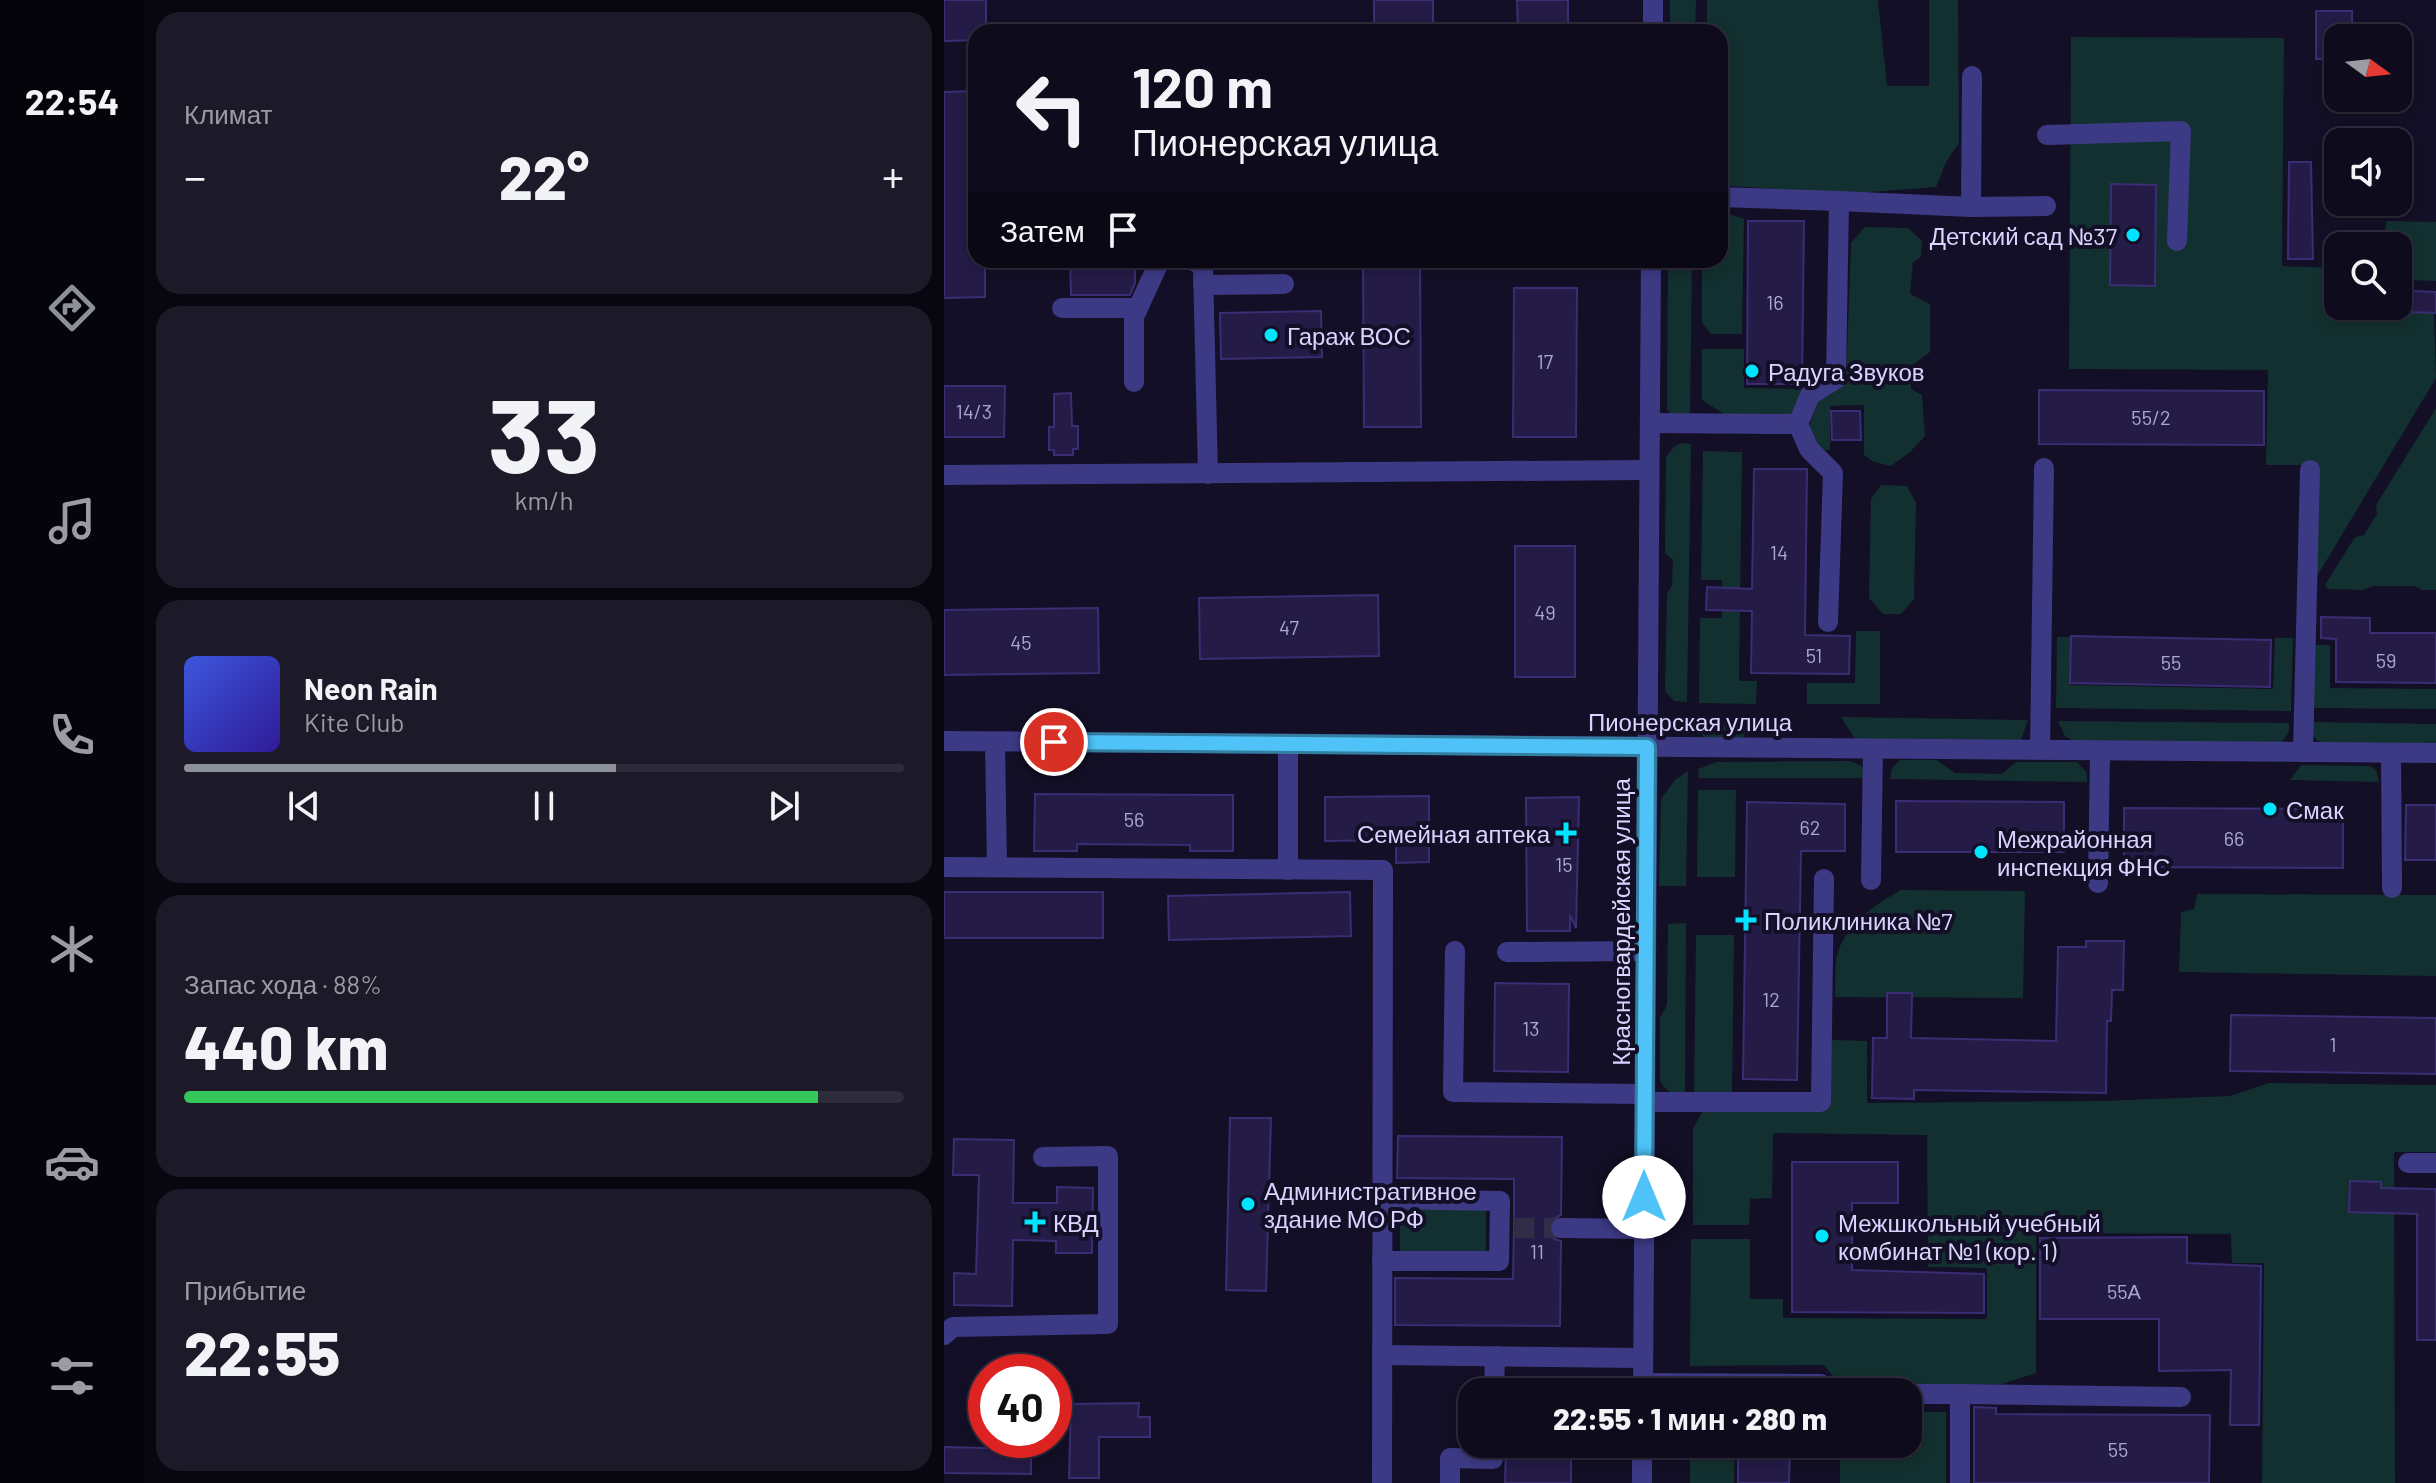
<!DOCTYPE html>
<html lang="ru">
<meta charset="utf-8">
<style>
:root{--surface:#0e0b1c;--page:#1c1929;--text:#f1f3f6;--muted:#9b9ba3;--line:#2e2b3b;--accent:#8c9099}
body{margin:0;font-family:Barlow,sans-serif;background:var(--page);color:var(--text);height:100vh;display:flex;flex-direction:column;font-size:30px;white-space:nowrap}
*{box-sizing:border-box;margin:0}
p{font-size:26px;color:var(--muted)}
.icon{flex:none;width:44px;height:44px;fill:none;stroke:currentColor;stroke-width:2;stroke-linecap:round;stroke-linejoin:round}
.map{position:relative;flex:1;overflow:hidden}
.panel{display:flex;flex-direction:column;gap:12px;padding:12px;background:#08060f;width:800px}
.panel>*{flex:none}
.hud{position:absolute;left:24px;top:24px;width:760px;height:244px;border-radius:24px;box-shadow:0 4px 12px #0003,0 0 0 2px var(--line);background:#0e0b1c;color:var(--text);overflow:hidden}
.needle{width:52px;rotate:105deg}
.fabs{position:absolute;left:1380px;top:24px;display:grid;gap:16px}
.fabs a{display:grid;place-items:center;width:88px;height:88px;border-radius:16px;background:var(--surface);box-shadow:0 4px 12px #0003,0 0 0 2px var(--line);font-size:40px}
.speed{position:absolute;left:24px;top:1354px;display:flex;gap:16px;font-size:40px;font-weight:700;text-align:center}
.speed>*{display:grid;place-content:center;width:104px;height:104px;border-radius:50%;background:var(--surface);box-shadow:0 4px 12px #0003,0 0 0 2px var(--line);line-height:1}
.speed .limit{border:12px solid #d22;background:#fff;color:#111}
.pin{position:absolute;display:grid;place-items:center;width:68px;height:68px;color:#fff;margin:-34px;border:4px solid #fff;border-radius:50%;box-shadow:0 2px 8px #0007}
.me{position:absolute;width:88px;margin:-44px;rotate:0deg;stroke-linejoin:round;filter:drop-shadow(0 0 6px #0008)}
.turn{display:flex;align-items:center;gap:28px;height:168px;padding:0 32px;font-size:36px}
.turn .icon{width:104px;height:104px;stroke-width:2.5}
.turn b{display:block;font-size:56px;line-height:68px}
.then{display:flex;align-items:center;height:76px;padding:0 32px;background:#0003;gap:16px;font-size:30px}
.big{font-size:60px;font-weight:800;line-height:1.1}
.panel .tile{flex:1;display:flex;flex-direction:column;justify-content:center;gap:12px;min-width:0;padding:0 28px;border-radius:24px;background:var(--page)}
.panel .dial{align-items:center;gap:0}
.dial b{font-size:104px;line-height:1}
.song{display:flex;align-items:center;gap:24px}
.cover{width:96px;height:96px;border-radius:12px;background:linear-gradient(135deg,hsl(230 70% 55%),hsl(250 70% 35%))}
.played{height:8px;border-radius:4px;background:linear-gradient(90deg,var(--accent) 60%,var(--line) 60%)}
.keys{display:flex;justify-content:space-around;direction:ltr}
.heat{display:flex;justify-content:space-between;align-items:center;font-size:44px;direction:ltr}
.charge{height:12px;border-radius:6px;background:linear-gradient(90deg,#34c759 88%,var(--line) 0)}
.trip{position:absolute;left:514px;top:1378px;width:464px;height:80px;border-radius:24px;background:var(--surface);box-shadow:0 4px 12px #0003,0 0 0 2px var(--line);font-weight:800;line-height:80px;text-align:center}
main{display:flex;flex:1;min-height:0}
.menu{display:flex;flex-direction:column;width:144px;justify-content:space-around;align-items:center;background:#06040b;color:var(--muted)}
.menu .icon{width:56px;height:56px}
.menu .active{color:var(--accent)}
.menu b{font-size:36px;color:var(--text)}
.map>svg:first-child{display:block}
</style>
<main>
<nav class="menu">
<b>22:54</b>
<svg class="icon active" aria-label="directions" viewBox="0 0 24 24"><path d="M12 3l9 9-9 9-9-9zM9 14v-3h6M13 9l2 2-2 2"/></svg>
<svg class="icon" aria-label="music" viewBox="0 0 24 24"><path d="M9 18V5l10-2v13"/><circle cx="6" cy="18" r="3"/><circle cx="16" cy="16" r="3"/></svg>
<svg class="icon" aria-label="phone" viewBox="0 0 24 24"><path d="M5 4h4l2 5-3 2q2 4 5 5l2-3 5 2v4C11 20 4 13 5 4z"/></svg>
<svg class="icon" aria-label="climate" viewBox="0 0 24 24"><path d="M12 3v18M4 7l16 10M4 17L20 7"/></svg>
<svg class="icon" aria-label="car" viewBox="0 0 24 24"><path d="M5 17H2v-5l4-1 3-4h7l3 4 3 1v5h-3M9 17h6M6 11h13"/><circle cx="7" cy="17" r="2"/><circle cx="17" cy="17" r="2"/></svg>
<svg class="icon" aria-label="filters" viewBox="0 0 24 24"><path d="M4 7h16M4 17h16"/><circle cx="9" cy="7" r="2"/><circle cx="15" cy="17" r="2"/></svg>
</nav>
<section class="panel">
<div class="tile"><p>Климат</p>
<div class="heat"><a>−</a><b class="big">22°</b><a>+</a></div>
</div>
<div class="tile dial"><b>33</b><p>km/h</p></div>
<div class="tile">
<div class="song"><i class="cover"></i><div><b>Neon Rain</b><p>Kite Club</p></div></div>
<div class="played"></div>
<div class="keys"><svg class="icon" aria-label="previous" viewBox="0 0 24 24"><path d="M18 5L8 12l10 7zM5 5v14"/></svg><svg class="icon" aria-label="pause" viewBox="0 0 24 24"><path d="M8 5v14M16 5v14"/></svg><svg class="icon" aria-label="next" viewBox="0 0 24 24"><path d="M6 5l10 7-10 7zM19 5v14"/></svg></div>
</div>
<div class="tile"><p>Запас хода · 88%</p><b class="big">440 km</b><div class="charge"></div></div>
<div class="tile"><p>Прибытие</p><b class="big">22:55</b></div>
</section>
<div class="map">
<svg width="1492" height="1483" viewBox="0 0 1492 1483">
<rect width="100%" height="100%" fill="#130f26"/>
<g fill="#12302f">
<path d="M726,0H752L751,32H726Z"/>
<path d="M763,0H934L943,86H985V0H1014L1015,143L1002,162L992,187L901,194L776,185V32H763Z"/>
<path d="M1127,37L1340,38L1338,266L1394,268V306H1454V246H1402V243L1440,244L1442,221L1492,222V281L1464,280L1462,312L1490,313L1492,378L1372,578L1371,465H1322L1324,370L1125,369Z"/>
<path d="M776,211L800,219L798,334H767L758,323V260H776Z"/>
<path d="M921,227L964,228L978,241L977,257L969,262L966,294L986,304V352L966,367L967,389L978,395L981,436L966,452L947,466L930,462L920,455V405L886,406V450H875L865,428L873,398L902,380L907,243Z"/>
<path d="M724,260H748L746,417H731L723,410Z"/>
<path d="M758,349H800V388L858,389L851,417L783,416L758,400Z"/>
<path d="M1492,408V590H1478L1471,586H1429L1419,590L1384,589L1381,585L1411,537L1420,535L1433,514L1432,505Z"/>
<path d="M737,443L747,444L743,702L730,701L721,691L723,594L728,585L729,560L721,553L722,457L730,447Z"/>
<path d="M759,451L798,452L795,681H813L812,704L755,703L756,618H778V580H757Z"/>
<path d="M937,485L963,486L972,503L970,599L957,614H939L925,598L927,499Z"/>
<path d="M912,631H936V704H863V683H911Z"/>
<path d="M1113,637H1126V685L1329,689L1331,638H1349L1347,711L1112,708Z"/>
<path d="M1368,645H1386V688L1492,689V709L1368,708Z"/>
<path d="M758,716H813L797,740H763L757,734Z"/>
<path d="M897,717L1084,720L1077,740L911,739Z"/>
<path d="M1114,721L1345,723V731L1336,746L1130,742L1121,736Z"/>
<path d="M1368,722L1492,724V746L1380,744C1369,739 1368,734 1368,722Z"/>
<path d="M956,760H993L1011,773L1058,774L1072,762H1133L1143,773V782L946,779L948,768Z"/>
<path d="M907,761L918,766L922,778H755L754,769L772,762Z"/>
<path d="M1357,765L1426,766L1432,770L1435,782L1346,780Z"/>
<path d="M744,771L742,886H715L717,799L731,780Z"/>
<path d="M754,790H792L791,877H753Z"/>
<path d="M957,890L1081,891L1079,998L891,997C892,983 890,965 894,952C904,922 932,904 957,890Z"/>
<path d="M1253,894L1492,895V976L1235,972L1237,912L1250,909Z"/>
<path d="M742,923L741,1095C728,1095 723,1092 716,1081V1018L723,1005L724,924Z"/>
<path d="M752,935H790L788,1096L750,1095Z"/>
<path d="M887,1040L923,1041V1103L1157,1101L1286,1096L1325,1083L1492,1085V1152H1450L1451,1483H1318L1320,1263H1288L1287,1234L1092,1233V1373L1058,1384L896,1385L880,1365L746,1366L747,1239H806V1299H839V1318L1043,1319V1268L984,1267L983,1135L829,1133L828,1198L806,1199L805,1225H749V1129L761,1107H886Z"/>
<path d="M456,1208L542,1209V1251H456Z"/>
<path d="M964,1412H1002V1483H896V1444H964Z"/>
<path d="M746,1444H791L790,1483H746Z"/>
</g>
<g fill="#241b47" stroke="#3b2d73" stroke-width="2">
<path d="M0,0H42V32H32V40L0,41Z"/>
<rect x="430" y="0" width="59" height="32"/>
<path d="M573,0H624V32H574Z"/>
<path d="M1372,11H1408V38H1394V59H1372Z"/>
<path d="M32,91V260H41V297L0,298V92Z"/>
<path d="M1345,162H1367L1369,259H1344Z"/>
<path d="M1167,184L1212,185L1211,286L1166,285Z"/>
<path d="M804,221H860L858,384H803Z"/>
<path d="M126,260H191V283L186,295H127Z"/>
<path d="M419,260H476L477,427H420Z"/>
<path d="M570,288H633L632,437H569Z"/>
<path d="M1468,291L1492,292V313L1467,312Z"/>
<path d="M377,311L378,357L277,359L276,313Z"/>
<path d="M0,386H61L60,437H0Z"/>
<path d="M1095,390L1320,391V445L1095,444Z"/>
<path d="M127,393L128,426H134V449H129V455H110V450H105V427H110V394Z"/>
<path d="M887,411H916L917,440H888Z"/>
<path d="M810,469H863L861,635L906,636L905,674L807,673L808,611L762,610L763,587L808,589Z"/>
<rect x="571" y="546" width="60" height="131"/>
<path d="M434,595L435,656L256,659L255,598Z"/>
<path d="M154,608L155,673L0,675V610Z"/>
<path d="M1377,617L1426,618V633H1492V683L1392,682V639L1377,638Z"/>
<path d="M1127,636L1327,640L1326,687L1126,683Z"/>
<path d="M91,794L289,795V851H246V845L133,844V851H90Z"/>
<path d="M485,796V862L452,863V840L381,841V797Z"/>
<path d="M635,797L632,928L626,915V931H583L582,798Z"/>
<path d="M952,801L1120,802V852H952Z"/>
<path d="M803,802L901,804V851H857L853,1080L799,1079Z"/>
<path d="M1462,805H1492V860H1461Z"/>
<path d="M1180,808L1399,809V868L1180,867Z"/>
<rect x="0" y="892" width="159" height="46"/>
<path d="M406,892L407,936L225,940L224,896Z"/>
<path d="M1142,941H1180L1179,990H1168L1167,1021H1163L1162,1093L970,1090V1099L928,1098L929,1038H943V993H968L967,1038L1112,1041L1114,947H1142Z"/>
<path d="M551,983L625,984L624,1072L550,1071Z"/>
<path d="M1287,1015L1492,1018V1074L1286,1071Z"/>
<path d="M286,1118H327L322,1291L282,1290Z"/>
<path d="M454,1136L618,1137L617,1215L606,1221L604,1229L610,1239L617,1241L616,1326L451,1325V1278L569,1279L570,1228V1179L453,1178Z"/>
<path d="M10,1139L70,1140L69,1203H113V1187L149,1188L148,1253H112V1241L69,1240L68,1306L10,1305V1273L32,1274L35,1175H9Z"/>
<path d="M848,1162H954V1203H908V1270L1040,1274V1313L848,1312Z"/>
<path d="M1406,1181L1437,1182V1188L1492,1189V1340H1473V1214L1405,1212Z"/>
<path d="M1243,1237V1263L1317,1266L1315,1425H1286L1287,1370L1215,1371V1319H1096V1238Z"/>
<path d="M195,1403L194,1417H206V1437H155V1478H125L127,1404Z"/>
<path d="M1030,1407L1052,1408V1414L1266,1415L1265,1483H1030Z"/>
<path d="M562,1444H627V1483H561Z"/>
<path d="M794,1444H846L845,1483H794Z"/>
<path d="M0,1447L87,1449V1474L0,1473Z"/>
</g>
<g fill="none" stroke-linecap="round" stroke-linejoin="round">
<path stroke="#312d47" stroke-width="20" stroke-dasharray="20 10" stroke-linecap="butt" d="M570,1228H617"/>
<g stroke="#3d3a85" stroke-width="20">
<path d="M709,32V0"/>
<path d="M1103,135L1237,131L1233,241"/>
<path d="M776,197L895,201"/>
<path d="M1027,207L1028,76"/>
<path d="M246,260L255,263L259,269L264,474"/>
<path d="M259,285L340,284"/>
<path d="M118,308H193"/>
<path d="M190,382V317L216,260"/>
<path d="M706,423L854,424"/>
<path d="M0,475L705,470"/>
<path d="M884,622L889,473L865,449L854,424L866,395L892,379L895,201L1027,207L1102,206"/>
<path d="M0,741L1492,753"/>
<path d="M51,742L53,867"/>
<path d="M1096,750L1100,468"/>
<path d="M1359,752L1366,470"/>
<path d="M1447,753L1448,888"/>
<path d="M0,867L439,870L438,1483"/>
<path d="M344,870V744"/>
<path d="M927,880L929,749"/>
<path d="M1154,883L1156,751"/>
<path d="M511,951L509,1092L701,1094"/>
<path d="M563,952L702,951"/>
<path d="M701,1102H877L880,879"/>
<path d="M1464,1163H1492"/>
<path d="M617,1228L700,1229"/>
<path d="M438,1261H555L556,1201L439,1199"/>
<path d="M0,1335L9,1327L164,1324V1156L99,1157"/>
<path d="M439,1355L699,1358"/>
<path d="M699,1383L877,1384"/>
<path d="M550,1392L551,1356"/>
<path d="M699,1392L707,260"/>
<path d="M964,1394H1016V1483"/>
<path d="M1016,1394L1237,1397"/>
<path d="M506,1483V1458L549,1459V1444"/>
<path d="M698,1483V1444"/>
</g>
</g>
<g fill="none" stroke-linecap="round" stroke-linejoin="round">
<g stroke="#337fa1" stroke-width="20">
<path id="route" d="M110,742L703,747L700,1197"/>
</g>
<use href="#route" stroke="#4fc3f7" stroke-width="14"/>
</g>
<g fill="#00e5ff" stroke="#130f26" stroke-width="3">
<circle cx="1189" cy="235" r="8"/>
<circle cx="327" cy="335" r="8"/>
<circle cx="808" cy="371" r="8"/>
<circle cx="1326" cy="809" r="8"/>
<path d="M618 821h8v8h8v8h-8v8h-8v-8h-8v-8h8z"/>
<circle cx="1037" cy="852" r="8"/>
<path d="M798 908h8v8h8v8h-8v8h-8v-8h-8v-8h8z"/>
<circle cx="304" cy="1204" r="8"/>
<path d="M87 1210h8v8h8v8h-8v8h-8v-8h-8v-8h8z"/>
<circle cx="878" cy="1236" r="8"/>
</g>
<g text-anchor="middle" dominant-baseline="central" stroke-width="8" stroke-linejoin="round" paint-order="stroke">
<g font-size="20" fill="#aca6d1">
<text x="831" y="302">16</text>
<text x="601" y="361">17</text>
<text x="30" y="411">14/3</text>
<text x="1207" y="417">55/2</text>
<text x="835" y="552">14</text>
<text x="601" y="612">49</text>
<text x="345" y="627">47</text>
<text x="77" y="642">45</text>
<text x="870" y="655">51</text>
<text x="1442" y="660">59</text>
<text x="1227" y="662">55</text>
<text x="190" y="819">56</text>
<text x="866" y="827">62</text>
<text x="1290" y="838">66</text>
<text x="620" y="864">15</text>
<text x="827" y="999">12</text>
<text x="587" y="1028">13</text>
<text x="1389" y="1044">1</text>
<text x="593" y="1251">11</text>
<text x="1180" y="1291">55А</text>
<text x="1174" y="1449">55</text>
</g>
<g font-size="24" fill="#d9d4ff" stroke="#130f26" text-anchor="start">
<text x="1173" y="235" text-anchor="end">Детский сад №37</text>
<text x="343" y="335">Гараж ВОС</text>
<text x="824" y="371">Радуга Звуков</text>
<text x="1342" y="809">Смак</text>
<text x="606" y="833" text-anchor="end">Семейная аптека</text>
<text x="1053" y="838">Межрайонная<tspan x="1053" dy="28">инспекция ФНС</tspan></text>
<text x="820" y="920">Поликлиника №7</text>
<text x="320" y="1190">Административное<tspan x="320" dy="28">здание МО РФ</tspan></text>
<text x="109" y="1222">КВД</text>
<text x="894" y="1222">Межшкольный учебный<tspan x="894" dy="28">комбинат №1 (кор. 1)</tspan></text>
</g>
<g font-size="24" fill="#d9d4ff" stroke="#130f26">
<text x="746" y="721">Пионерская улица</text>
<text transform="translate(676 922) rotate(-90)">Красногвардейская улица</text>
</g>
</g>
</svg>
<div class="fabs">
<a><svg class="needle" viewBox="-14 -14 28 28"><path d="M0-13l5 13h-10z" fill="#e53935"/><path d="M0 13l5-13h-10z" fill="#9b9ba3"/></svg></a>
<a><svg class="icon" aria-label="sound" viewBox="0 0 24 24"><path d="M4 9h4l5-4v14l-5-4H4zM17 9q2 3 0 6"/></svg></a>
<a><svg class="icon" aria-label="search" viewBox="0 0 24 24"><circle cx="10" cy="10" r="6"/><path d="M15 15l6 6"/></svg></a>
</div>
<div class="speed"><div class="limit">40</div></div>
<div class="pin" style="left:110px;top:742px;background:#d93025"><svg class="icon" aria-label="arrive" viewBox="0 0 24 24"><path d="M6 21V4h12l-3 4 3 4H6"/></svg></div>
<svg class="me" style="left:700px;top:1197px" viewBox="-20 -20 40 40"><circle r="19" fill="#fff"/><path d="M0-13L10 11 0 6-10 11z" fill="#4fc3f7"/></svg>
<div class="trip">22:55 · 1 мин · 280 m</div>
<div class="hud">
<div class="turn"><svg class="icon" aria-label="left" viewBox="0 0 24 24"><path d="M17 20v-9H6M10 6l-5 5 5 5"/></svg><div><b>120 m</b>Пионерская улица</div></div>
<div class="then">Затем<svg class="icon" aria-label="arrive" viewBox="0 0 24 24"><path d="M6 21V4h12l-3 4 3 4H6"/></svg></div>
</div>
</div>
</main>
